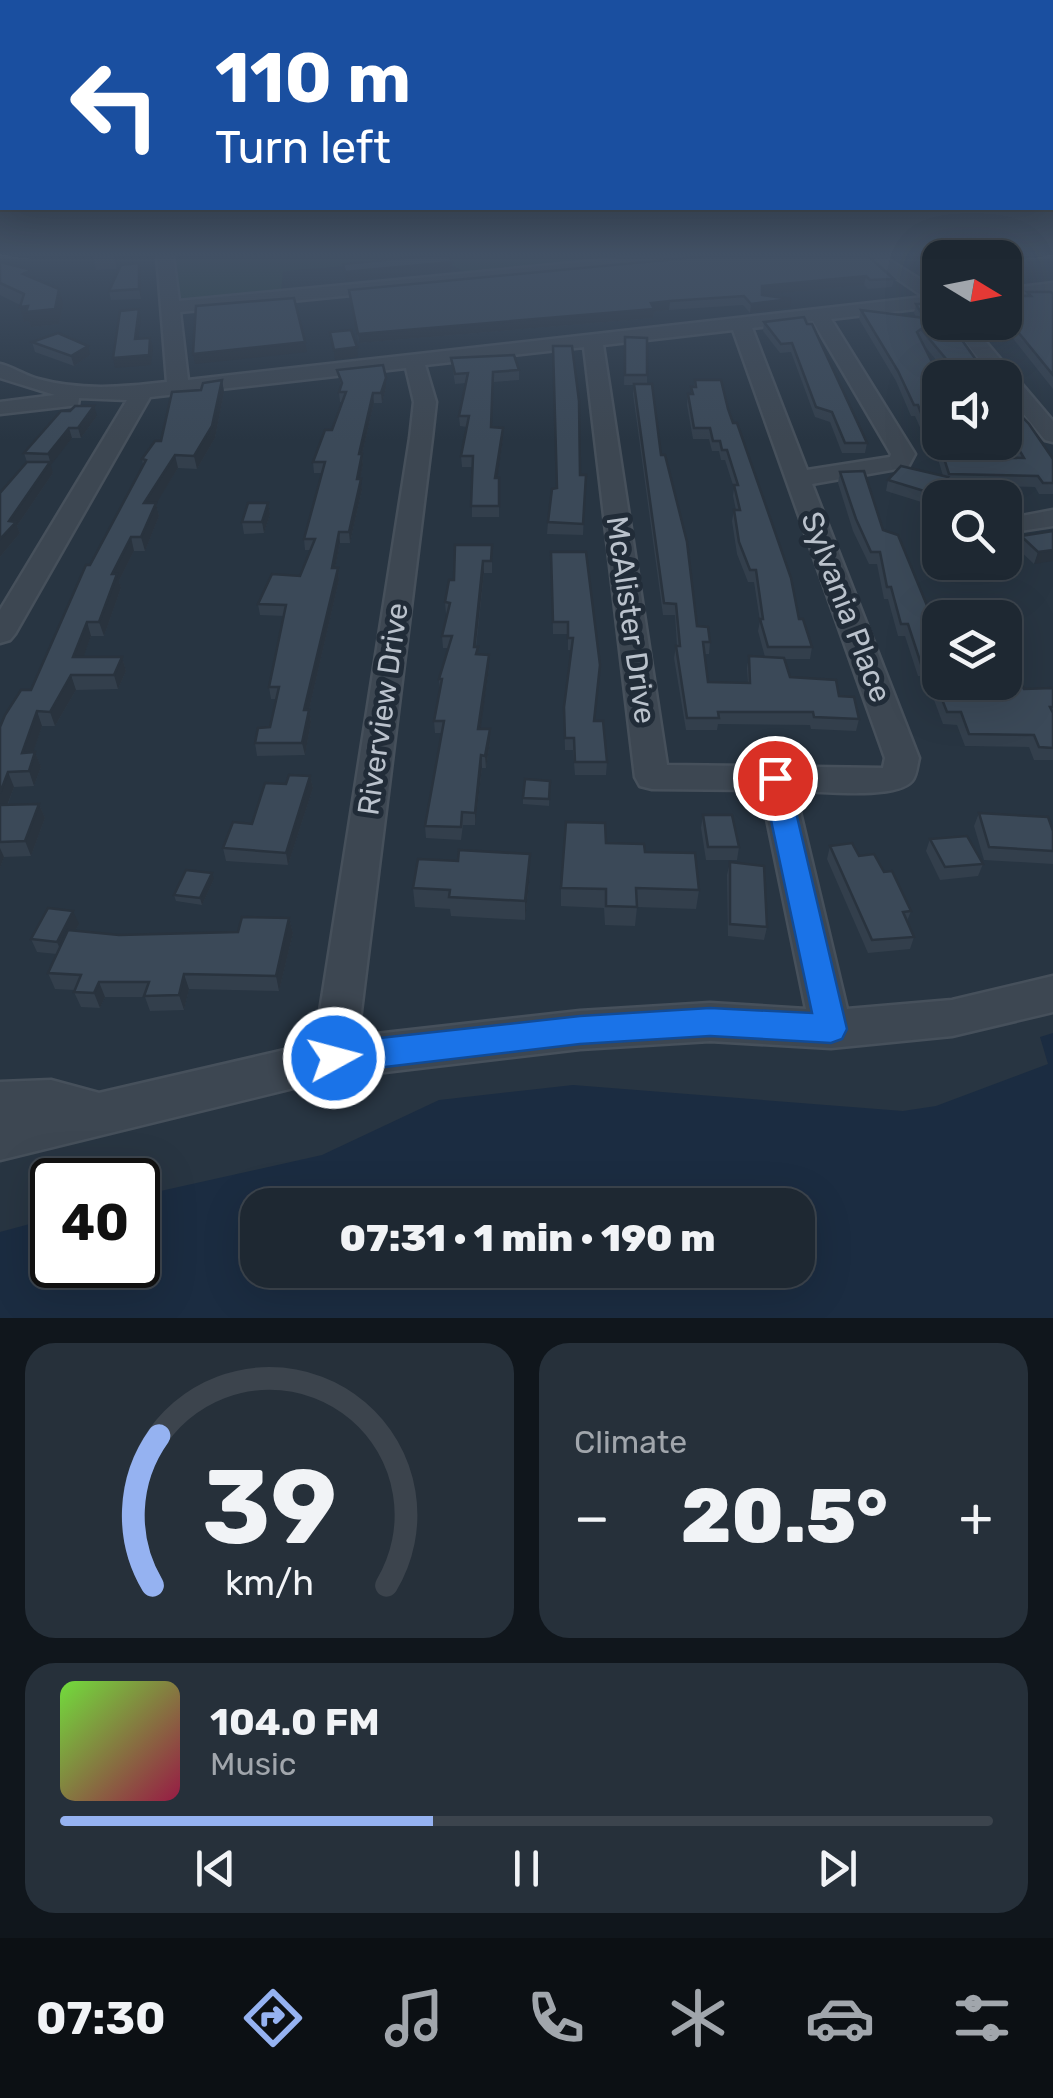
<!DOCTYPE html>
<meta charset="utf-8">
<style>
:root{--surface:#1e2832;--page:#26303a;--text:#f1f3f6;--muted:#a1a6ac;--line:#3c444d;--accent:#95b2f1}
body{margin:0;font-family:Rubik,sans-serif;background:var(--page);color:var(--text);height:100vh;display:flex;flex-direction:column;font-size:38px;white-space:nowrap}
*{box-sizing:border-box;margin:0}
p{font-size:32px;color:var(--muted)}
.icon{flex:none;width:55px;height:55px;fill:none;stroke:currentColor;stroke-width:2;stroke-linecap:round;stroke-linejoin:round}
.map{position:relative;height:1318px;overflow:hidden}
.drawer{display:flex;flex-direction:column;gap:25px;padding:25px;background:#10161c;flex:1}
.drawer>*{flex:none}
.guide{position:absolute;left:0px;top:0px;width:1055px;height:210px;box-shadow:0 10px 40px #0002,0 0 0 2px var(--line);background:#1a4fa0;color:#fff;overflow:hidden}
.needle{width:65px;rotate:100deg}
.buttons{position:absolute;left:922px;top:240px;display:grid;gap:20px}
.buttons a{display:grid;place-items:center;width:100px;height:100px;border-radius:20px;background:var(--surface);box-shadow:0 10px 40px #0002,0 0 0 2px var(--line);font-size:50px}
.speed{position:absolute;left:30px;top:1158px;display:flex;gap:20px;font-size:50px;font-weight:700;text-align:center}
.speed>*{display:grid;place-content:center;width:130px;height:130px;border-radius:50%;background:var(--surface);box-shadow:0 10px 40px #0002,0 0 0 2px var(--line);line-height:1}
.speed .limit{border:5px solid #111;border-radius:15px;background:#fff;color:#111}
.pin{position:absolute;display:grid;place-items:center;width:85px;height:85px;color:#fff;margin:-42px;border:5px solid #fff;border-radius:50%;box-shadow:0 2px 10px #0007}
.me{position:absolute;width:110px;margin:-55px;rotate:83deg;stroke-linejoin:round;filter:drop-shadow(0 0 8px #0008)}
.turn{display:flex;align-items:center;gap:35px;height:210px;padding:0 50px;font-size:45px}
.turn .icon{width:130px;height:130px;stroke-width:2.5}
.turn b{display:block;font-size:70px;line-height:85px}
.big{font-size:75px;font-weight:800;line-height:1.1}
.drawer .widget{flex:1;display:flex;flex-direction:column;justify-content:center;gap:15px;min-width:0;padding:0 35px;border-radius:30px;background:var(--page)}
.drawer .dial{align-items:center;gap:0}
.dial svg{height:260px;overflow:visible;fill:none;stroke:var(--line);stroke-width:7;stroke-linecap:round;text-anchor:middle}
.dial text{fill:var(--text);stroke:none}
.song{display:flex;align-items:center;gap:30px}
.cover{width:120px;height:120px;border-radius:15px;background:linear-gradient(135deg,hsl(100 70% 55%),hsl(340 70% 35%))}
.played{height:10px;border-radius:5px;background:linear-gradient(90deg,var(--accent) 40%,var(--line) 40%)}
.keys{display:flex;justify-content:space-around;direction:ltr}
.heat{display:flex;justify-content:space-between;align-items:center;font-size:55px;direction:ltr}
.drawer .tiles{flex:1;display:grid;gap:25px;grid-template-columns:1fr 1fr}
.widget:last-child{grid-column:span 2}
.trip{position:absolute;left:240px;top:1188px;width:575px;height:100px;border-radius:30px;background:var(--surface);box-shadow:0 10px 40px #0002,0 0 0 2px var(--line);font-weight:800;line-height:100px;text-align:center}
.menu{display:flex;height:160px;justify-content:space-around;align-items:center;background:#0c1014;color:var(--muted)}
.menu .icon{width:70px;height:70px}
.menu .selected{color:var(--accent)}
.menu b{font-size:45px;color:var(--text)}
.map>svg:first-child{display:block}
</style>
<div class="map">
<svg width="1053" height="1318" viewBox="0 0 1053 1318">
<rect width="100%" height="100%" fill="#283542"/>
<path fill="#2a4243" d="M235,256H673L472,276L441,259L283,271L281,291L178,303L172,262L189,257Z"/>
<path fill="#1b2c41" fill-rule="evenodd" d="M1053,1033V1318H0V1232L52,1218V1265H138V1196L322,1155L439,1100L573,1085L903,1111L936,1106L1048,1064L1040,1037ZM258,1205H798V1270H258Z"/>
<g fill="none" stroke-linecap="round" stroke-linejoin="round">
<g stroke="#46505b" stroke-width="5">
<g id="minor">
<path d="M157,256H173L179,301L647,256H703L695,261L180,312L188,380L924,297L864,256H883L940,292V306L831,319L915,454L908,467L812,484L919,758C917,765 917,775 912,781C896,800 820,791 795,791L847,1009L952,1000L1053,976V1012L952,1036L831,1048L710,1041L580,1049L334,1078L0,1160V1082L51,1080L99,1093L315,1043L410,438L414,402L406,368L150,397L15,634L10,640L0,643V610L127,400L79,398L78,405L70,406L0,414V402L55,395L0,378V364C13,367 24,375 38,379C81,391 124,387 167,382ZM813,321L891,454L890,457L807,470L752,328ZM733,330L885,758L883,768L667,765L603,345ZM584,347L635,777L640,786L652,789L761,790L806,1009L710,1003L580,1011L358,1036L432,438L436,402L425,365Z"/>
<path d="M1053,283V293L1005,299V289Z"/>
<path d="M950,322H969L1053,421V442L1045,440L1005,391V378H994Z"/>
<path d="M1053,510V526L1020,531L1007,523L1011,518Z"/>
</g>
</g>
<use href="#minor" fill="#3d4752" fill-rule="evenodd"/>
</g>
<g fill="#333f4c">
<path d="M93,256H121L117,269L96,270Z"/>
<path d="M708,256L894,279L892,287L868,289L864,285L762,295L790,308L750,313L743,305L669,310L654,312L653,318L359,343L350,299L349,290Z"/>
<path d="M0,262L34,278L63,304L59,324L31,327L29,321L24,322L20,305L0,295Z"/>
<path d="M139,263L141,272V299L111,300L109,291Z"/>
<path d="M1027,292L1053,294V389L1000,322H1005V296H1025Z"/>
<path d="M916,304L989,378H951L923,344L940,442L964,457L1014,458L1005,442V399L1053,459V494H1039L1035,487L946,485L931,505L886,491L888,480L943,476L931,435L923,434L915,416H911L896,381L859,319L861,310L916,317L914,313Z"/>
<path d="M804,317L867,443L865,453H842L830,422L815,417L791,352L780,353L763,331L764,322Z"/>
<path d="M625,337L647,375V384L697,626L710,642L709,654H704L708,682L748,683L747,668L749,656L765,657L758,631L760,621L754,582H748L737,554L732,521L734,510H736L733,496L734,488L725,460H721L719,451H712L709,439H693L687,405L688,394H691V387H694L695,380L728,409L799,619L812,647L810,659H785L790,677L839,696L859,719L856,731L811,729L810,725L718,724L717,730H686L674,658L676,646H677L675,615H663L633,394L634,385H624Z"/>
<path d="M32,342L90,355L74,366L35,352Z"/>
<path d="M451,358L519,370V380L493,382L491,427L503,428V438L497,478H499V517H472V467H462L461,456L467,427L460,426L459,416L466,383L455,384Z"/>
<path d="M337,370L386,388L382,403H374L362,455L363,465L360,479L362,490L350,543H340L335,568H338L339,580L309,710L311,722L305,755L257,756L255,743L270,727L276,699H271L269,687L284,616L260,615L258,604L300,576L310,550H305L304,539L322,473H314L313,462L332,430L342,402H340L339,392L341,386Z"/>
<path d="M222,380L224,392L215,438L197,469L178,468L156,503L159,516L145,551H134L119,581L121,588L104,636H91L83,657H122L126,671L118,689L76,690L55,726H42L33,752H35L41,767L34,786L14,787L8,804H39L45,818L31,856L4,857L0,868V727L31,690L90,565L143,465L142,459L161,441L201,390Z"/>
<path d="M61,411L97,416L81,438H72L50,465L53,473L17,526L20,533L0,557V493L27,462L24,453Z"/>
<path d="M840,472L883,530L940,682L1024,689L1053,688V760H1034L1029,747L965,746L957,725L943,724L925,676H918L905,636H898L888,599H884L877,564H869L853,531L838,483Z"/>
<path d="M580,475H586L583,535L547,534L548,522L557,488Z"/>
<path d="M268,503L270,514L264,533L244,534L242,522Z"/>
<path d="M1053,531L1034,564L1017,548L1021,536Z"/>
<path d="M492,545V573H484L476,647L478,655H489V668L480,729H490V742L486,768H482L475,825H463L461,840L426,838L425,826L442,733H435L434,721L440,691L439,679L449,648H443L442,636L447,614H446L445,602L454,580Z"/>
<path d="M551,552L595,721L607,762L606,775H575L573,750H565L564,707L571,650H568V634H553Z"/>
<path d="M951,562H990L985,573Z"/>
<path d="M310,776L313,788L288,865L226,861L223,848L252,824L286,784Z"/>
<path d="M550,781L549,806L523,804V798Z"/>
<path d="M979,813L1053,831V864L984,860L974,826Z"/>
<path d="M703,815L739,847L737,860H706L701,828Z"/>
<path d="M930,839L983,864L978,876L940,880L926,851Z"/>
<path d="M606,843L645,852L699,890L696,909L637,907L635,926L605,925L604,908L561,906V888Z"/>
<path d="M830,846L859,856L884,872L911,911L907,921L914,937L910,949L868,953L827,859Z"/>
<path d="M730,862L767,927L764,940L728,936L727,875Z"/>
<path d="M530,873L525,920L451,916L450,909L415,907L413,888Z"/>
<path d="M214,879L202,905L176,901L174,895Z"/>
<path d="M289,918L293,933L279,991L189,989L184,1010L150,1011L145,997H105L100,1008L81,1007L74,992L75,990L55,989L48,973L57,954L37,952L31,939L79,924L75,931L119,935L238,932Z"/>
</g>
<g fill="#29333e">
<path d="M114,256H121L117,269Z"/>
<path d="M899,256H930L929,258L898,261Z"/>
<path d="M452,262V271L346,281L345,272Z"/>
<path d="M139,263L141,272V299L139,289Z"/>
<path d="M866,276L864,285L761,295L762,286Z"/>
<path d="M59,289L63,304L59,324L31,327L29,321L24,322L20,307Z"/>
<path d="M791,299L790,308L750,313L751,304Z"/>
<path d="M670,301L669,310L654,312L653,318L359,343L358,334Z"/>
<path d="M139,309L141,319L137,349L135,339Z"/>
<path d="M150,338L153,348L151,365L115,368L113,358Z"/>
<path d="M305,342L307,352L195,364L193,354Z"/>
<path d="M88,346L90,355L74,366L71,356Z"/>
<path d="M357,347L358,357L335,360L334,350Z"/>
<path d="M386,378V388L382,403L381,393Z"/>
<path d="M222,380L224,392L215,438L197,469L194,456Z"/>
<path d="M373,393L374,403L362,455L363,465L358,490L357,479L359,454Z"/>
<path d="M94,406L97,416L81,438L78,428Z"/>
<path d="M69,428L72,438L51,465L48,454Z"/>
<path d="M503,428V438L496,489L495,478Z"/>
<path d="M175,455L178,468L148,517L144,503Z"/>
<path d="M50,462L53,473L17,526L20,533L0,557V539L9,521Z"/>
<path d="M948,477L945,488L931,505L934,494Z"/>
<path d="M361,479L362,490L350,543L349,532Z"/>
<path d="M156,503L159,516L145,551L141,537Z"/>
<path d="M268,503L270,514L264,533L262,522Z"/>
<path d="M339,532L340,543L333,579L332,568Z"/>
<path d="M131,537L134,551L119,581L121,588L104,636L99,622L112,574Z"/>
<path d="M1053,550V561L1034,564L1038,552Z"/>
<path d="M483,561L484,573L474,659V647Z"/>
<path d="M338,568L339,580L309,710L311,722L305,755L302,743L304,710Z"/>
<path d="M87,622L91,636L78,672L73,657Z"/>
<path d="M489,655V668L479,741L478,729Z"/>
<path d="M122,657L126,671L118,689L114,675Z"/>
<path d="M71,675L76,690L55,726L50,712Z"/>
<path d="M37,711L42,726L28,768L22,753Z"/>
<path d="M490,729V742L486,768L485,756Z"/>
<path d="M35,752L41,767L34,786L29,771Z"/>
<path d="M481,755L482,768L475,825V813Z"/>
<path d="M8,772L14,787L2,819L0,814V793Z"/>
<path d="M310,776L313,788L288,865L286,853Z"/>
<path d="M39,804L45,818L31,856L25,841Z"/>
<path d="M0,848L4,857L0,868Z"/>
<path d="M530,854V873L525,920V901Z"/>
<path d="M212,873L214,879L202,905L200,898Z"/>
<path d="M73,911L79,924L62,954L57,942Z"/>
<path d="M289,918L293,933L279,991L276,976Z"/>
<path d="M184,974L189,989L184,1010L179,995Z"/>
<path d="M99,982L105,997L100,1008L94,993Z"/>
</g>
<g fill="#3b4958" stroke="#29333e" stroke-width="2.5">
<path d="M426,256H449L452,262L345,272L343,264Z"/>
<path d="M708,256H868L894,279L870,280L866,276L762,286V295L791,299L751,304L744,296L670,301L651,303L654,309L358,334L349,290Z"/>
<path d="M0,262L32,270L23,274L59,289L55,309L26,312L28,306L20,307L24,294L0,283Z"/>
<path d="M139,263V289L109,291L121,265Z"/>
<path d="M1027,292H1051L1053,294V375L1005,316V296H1031Z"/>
<path d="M294,298L305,342L193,354L196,306Z"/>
<path d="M916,304H935L940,311V322H949L989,378H962L921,329L917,332L940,378V442H959L964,457L1024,458L1005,426V399L1029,424L1053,459V483H1043L1038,476L949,474L933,424H925L918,405H914L898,371L861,310L924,318Z"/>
<path d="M139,309L135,339L150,338L149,355L113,358L120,311Z"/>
<path d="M804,317L807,324H812L867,443H845L832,412L816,407L792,343L781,344L764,322Z"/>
<path d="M351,330L357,347L334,350L330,332Z"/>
<path d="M58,333L88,346L71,356L32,342Z"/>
<path d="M625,337L647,338V375H625Z"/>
<path d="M553,346H572L579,401L580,475H586L583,524L548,522L552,489L557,488Z"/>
<path d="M514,355L519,370L493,372L491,427L503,428L495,478H499V506H471L473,456H461L469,416H459L468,373L455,374L451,358Z"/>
<path d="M383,365L386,378L381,393H373L359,454H362L357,479H361L349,532H339L332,568H338L304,710H309L302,743H255L258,728L270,727L279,687H269L286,605L258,604L272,574L300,576L315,539H304L325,462H313L325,430H332L346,392H339L342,383L337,370Z"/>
<path d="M222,380L212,426L194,456L175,455L144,503H156L141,537H131L112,574H117L99,622H87L73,657H122L114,675H71L50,712L37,711L22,753L35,752L29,771L8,772L0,793V727L5,715L21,690H31L86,565H90L146,460L142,459L155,441H161L172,392L201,390L203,383Z"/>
<path d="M695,380H721L728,409L733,423H737L791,578L799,619H803L812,647H768L760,619H763L756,570H750L739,542L734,510H740L734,485H738L727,450H722L720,441H713L710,428H694L688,394H693L691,387H696Z"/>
<path d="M634,384H652L661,455H665L687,542L697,626L708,627L710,642H703L708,682L750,683L749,656L784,658L790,677L836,680L839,696L854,697L859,719L814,717L813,712H718L719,718H687L676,646H680L676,604L664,603Z"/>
<path d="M75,406H94L78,428H69L48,454L24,453L61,411H70Z"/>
<path d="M27,462H50L9,521L16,522L0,539V493Z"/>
<path d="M901,466L948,477L934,494L888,480Z"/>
<path d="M864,471L883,530L898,535L928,608H934L940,627V682H1005V672H1013L1024,689L1053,688V707H1050L1053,713V748L1039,747L1034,735L969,734L961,712H947L928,664H921L908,624H901L891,587H887L880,552H871L856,519L840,472Z"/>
<path d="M248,503H268L262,522H242Z"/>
<path d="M1053,531V550L1038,552L1021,536Z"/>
<path d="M455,545H492L491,561H483L474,647H478L476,654L489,655L478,729H490L485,756L481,755L475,813L462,812L461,827L425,826L444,721H434L442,679H439L452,636H442L450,603L445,602L449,580H454Z"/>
<path d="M551,552H586L600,665L594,721H603L607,762H575L574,738H565L564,707L573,638H568V622H553Z"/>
<path d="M289,775L310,776L286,853L223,848L233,822L252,824L265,783L286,784Z"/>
<path d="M525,779L550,781L549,799L523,798Z"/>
<path d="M39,804L25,841L0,842V805Z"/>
<path d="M979,813L1048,817L1053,831V851L989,847Z"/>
<path d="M703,815H732L739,847H708Z"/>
<path d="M566,822L605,823L606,843L644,844L645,852L695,853L699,890L636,888L637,907L606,906V889L561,888Z"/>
<path d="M967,836L983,864L945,867L930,839Z"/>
<path d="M852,843L859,856L874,854L884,872L892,871L911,911L903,912L914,937L872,940L830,846Z"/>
<path d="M459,850L530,854L525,901L449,897L450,890L413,888L418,859L458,861Z"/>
<path d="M730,862L764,866L767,927L730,924Z"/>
<path d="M186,870L212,873L200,898L174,895Z"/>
<path d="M48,908L73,911L57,942L31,939Z"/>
<path d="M242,917L289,918L276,976L184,974L179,995L144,996L149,982H99L94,993L74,992L81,975L48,973L68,930L119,935L238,932Z"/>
</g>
<linearGradient id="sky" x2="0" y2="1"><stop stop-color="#161d24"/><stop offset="0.58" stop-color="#425165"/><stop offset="1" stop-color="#425165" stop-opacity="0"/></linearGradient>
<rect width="1053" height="440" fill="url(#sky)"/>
<path fill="#1a73e8" stroke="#114b97" stroke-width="2.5" d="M775,769L784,771L788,778L847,1029L842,1039L831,1043L710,1036L580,1044L334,1073L322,1068L317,1058L322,1047L334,1043L580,1016L710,1008L812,1013L762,778L766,771Z"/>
<g text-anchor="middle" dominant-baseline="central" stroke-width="10" stroke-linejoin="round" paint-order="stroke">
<g font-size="30" fill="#bac2cc" stroke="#212c38">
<text transform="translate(846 607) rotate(69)">Sylvania Place</text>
<text transform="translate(631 620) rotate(82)">McAlister Drive</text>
<text transform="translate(383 709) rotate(-82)">Riverview Drive</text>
</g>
</g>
</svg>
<div class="buttons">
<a><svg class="needle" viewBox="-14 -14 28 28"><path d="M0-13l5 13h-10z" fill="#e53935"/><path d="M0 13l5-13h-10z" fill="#a1a6ac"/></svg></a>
<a><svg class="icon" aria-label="sound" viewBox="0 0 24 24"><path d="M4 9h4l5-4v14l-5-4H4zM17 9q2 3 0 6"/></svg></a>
<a><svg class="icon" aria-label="search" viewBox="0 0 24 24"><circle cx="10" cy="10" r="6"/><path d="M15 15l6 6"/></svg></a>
<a><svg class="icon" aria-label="layers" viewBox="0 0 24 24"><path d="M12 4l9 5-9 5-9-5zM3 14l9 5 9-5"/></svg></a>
</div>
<div class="speed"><div class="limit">40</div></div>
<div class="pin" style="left:775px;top:778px;background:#d93025"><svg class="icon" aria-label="arrive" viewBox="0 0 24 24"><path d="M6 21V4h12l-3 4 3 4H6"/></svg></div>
<svg class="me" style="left:334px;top:1058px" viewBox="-20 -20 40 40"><circle r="17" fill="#1a73e8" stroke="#fff" stroke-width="3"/><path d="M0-11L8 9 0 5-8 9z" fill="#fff"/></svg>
<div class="trip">07:31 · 1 min · 190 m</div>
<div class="guide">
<div class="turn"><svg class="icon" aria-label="left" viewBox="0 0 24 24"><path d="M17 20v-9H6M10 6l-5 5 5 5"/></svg><div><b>110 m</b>Turn left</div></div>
</div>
</div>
<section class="drawer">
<div class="tiles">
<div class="widget dial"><svg viewBox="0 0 100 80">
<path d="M14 69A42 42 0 1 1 86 69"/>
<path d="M14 69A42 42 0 0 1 16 23" stroke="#95b2f1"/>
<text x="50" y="56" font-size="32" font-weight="700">39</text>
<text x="50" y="72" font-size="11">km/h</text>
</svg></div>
<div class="widget"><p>Climate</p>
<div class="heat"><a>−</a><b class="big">20.5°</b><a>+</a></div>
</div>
<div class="widget">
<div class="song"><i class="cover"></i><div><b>104.0 FM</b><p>Music</p></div></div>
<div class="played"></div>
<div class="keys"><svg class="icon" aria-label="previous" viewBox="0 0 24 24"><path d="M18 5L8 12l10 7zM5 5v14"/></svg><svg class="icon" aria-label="pause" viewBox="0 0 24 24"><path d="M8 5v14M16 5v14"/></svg><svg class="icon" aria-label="next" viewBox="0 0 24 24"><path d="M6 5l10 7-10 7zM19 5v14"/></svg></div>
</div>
</div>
</section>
<nav class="menu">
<b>07:30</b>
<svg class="icon selected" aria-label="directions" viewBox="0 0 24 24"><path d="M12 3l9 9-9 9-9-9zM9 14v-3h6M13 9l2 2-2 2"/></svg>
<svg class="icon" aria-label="music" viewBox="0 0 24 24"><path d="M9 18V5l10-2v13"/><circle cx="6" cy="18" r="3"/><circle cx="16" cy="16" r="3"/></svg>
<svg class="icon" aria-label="phone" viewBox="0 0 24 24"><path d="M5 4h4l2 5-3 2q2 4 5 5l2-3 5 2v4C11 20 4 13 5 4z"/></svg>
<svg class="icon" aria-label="climate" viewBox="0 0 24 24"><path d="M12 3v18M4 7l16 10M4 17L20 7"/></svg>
<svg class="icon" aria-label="car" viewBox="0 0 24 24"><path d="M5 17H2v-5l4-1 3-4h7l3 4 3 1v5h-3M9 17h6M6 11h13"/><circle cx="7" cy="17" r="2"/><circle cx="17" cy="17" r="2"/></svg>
<svg class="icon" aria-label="filters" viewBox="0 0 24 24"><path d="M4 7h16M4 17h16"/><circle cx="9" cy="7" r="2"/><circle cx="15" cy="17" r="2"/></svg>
</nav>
